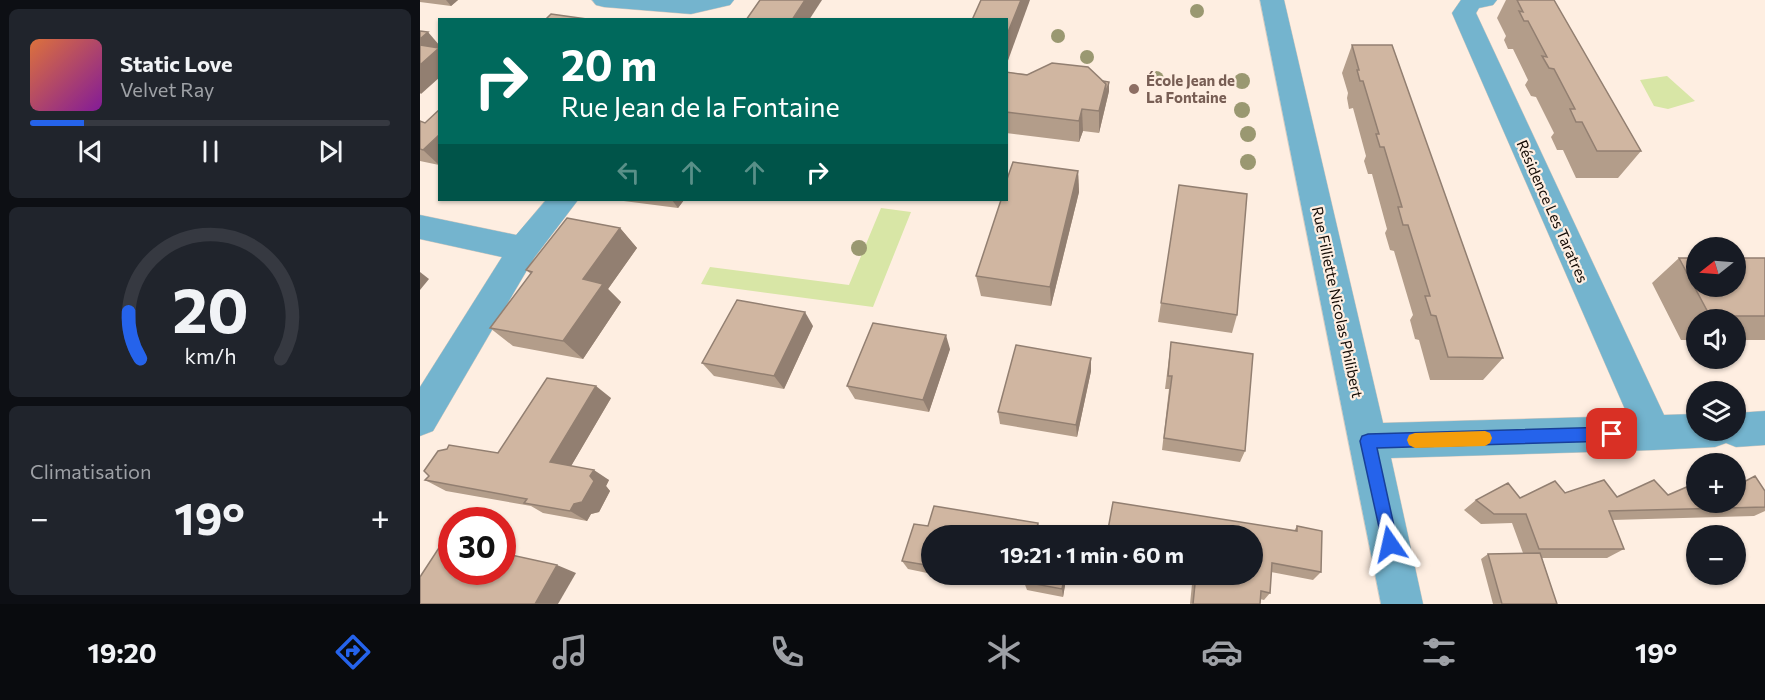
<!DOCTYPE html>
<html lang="fr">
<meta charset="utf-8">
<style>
:root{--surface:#171b24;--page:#20242c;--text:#f1f3f6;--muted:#9ea1a6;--line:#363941;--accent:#2563eb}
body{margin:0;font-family:Commissioner,sans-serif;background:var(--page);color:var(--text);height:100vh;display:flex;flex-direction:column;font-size:22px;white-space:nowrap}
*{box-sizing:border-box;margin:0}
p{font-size:20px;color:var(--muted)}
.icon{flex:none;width:33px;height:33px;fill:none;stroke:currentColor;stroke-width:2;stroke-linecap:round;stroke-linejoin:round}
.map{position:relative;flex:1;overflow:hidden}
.details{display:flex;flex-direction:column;gap:9px;padding:9px;background:#0d0f14;width:420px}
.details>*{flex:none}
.top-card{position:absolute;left:18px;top:18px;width:570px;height:183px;border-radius:0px;box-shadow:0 2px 4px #0004;background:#00695c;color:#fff;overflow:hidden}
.needle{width:39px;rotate:253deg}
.tools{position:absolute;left:1266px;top:237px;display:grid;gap:12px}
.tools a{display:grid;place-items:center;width:60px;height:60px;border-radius:50%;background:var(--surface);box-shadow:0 2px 4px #0004;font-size:30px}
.speed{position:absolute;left:18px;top:507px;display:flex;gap:12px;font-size:30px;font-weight:700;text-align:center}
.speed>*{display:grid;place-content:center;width:78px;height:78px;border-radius:50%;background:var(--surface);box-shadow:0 2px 4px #0004;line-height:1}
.speed .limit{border:9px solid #d22;background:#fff;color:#111}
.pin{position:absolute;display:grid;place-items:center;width:51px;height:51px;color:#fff;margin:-26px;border-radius:12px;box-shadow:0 3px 9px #0006}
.me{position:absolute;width:66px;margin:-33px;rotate:349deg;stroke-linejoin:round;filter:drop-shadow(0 0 4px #0008)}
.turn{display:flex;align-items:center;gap:21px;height:126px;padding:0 24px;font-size:27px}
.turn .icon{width:78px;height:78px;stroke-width:2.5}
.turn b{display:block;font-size:42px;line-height:51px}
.lanes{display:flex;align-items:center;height:57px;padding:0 24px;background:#0003;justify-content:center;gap:30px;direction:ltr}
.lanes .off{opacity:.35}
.big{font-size:45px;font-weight:700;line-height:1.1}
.details .tile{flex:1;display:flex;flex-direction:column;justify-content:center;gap:9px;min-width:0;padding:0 21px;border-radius:9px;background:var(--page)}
.details .dial{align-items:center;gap:0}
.dial svg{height:156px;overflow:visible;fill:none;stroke:var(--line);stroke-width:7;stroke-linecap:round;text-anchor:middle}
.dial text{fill:var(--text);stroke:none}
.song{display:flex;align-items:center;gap:18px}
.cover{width:72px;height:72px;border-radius:9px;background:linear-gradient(135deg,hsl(20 70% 55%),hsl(290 70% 35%))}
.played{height:6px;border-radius:3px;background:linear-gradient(90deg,var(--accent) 15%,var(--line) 15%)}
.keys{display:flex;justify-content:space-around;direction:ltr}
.heat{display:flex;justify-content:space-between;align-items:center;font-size:33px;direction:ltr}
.trip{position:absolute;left:501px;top:525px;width:342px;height:60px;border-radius:30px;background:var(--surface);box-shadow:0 2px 4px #0004;font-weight:700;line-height:60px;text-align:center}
.menu{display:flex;height:96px;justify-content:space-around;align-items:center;background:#090b0e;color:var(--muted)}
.menu .icon{width:42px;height:42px}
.menu .selected{color:var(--accent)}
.menu b{font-size:27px;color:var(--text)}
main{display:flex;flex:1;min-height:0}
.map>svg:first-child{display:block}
</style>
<main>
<section class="details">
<div class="tile">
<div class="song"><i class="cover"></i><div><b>Static Love</b><p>Velvet Ray</p></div></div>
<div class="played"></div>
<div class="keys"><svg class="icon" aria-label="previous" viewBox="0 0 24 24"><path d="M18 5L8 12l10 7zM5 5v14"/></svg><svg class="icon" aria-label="pause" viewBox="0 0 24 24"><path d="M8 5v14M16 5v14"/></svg><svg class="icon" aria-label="next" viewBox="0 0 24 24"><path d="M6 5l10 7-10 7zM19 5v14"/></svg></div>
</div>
<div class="tile dial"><svg viewBox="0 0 100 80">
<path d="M14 69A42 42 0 1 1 86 69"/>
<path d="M14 69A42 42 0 0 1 8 45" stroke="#2563eb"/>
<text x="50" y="56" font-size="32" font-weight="700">20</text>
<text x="50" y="72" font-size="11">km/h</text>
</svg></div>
<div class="tile"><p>Climatisation</p>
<div class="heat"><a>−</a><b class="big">19°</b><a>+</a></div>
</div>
</section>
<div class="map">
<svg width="1345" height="604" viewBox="0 0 1345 604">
<rect width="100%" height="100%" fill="#feeee1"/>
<g fill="#d8e6a6">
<path d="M1247,76L1275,101L1248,109L1234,106L1220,80Z"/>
<path d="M461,208L491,212L453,307L281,284L290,267L429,285Z"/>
</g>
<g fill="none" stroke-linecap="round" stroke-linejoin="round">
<g stroke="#d8cabe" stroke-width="1">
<g id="minor">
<path d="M172,0H314L310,5L271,14L184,7L176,5Z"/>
<path d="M840,0H864L963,423L1208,416L1032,13L1041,0H1077L1073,5L1059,8L1056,13L1244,415L1276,414V430H1316V413L1345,411V445L1316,447L1306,443L1295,447L1234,450L971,458L1003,604H961Z"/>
<path d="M126,200H158L114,258L13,431L0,436V387L82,257L0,239V215L96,235Z"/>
</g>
</g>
<use href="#minor" fill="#74b4ce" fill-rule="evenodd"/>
</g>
<g fill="#9a9871">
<circle cx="777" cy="11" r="7"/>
<circle cx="638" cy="36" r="7"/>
<circle cx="667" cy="57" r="7"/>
<circle cx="736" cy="79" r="8"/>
<circle cx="822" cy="81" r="8"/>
<circle cx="822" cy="110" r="8"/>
<circle cx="828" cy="134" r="8"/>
<circle cx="828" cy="162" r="8"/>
<circle cx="439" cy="248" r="8"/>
</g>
<g fill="#b39d8a">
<path d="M0,0H38L31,6L0,2Z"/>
<path d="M1086,0H1134L1221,151L1198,178H1156L1143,150H1137L1131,137L1134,133L1116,97L1111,96L1105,85L1108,80L1093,49H1088L1084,40L1086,36L1077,18Z"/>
<path d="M932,45L1083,358L1063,380H1010L999,340L995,339L990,320L993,315L974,251L970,250L965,233L967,229L952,174H948L944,161L946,156L933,108L929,109L927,98L928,93L922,73Z"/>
<path d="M586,72L689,82V91L679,133L663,131L659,142L586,133Z"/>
<path d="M0,120L1,122L19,165L0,161Z"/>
<path d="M658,171L659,192L631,306L561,296L556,276Z"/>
<path d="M196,200H264L258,208Z"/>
<path d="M200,228L217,248L188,289L201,302L163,359L93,346L70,328L111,274L106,270Z"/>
<path d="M1259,258H1345V340H1316V320H1276V340H1261L1232,283Z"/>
<path d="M741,303L817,315L812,333L738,322Z"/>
<path d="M393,326L364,389L294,376L282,363Z"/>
<path d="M751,342L825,451L820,462L742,450L749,389H745Z"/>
<path d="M530,349L509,412L435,399L427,386Z"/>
<path d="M671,358V371L657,437L580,424L578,412Z"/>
<path d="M191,398L151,466L189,480L186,486L190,491L179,512L171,514L167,521L123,513L111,506L26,491L5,480L78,453Z"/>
<path d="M1345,491V511L1334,516L1192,520L1204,549L1187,558H1122L1137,604H1073L1061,559L1068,554L1103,553L1092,523L1061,524L1044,510L1056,500L1100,498L1145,493L1197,497L1248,495L1276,502Z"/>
<path d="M693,502L874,531L877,526L901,572L893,580L851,572L850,593L844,600L840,599V604H770L773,574H832V536H687Z"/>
<path d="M618,523L620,533L619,536H512V574L488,569L482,561L508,526Z"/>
<path d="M516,574H532L531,577Z"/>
<path d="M578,574H647L643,597L607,590L604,582L605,579Z"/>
</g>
<g fill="#927f71">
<path d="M26,0H38L31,6Z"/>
<path d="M385,0H402L389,20H372Z"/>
<path d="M601,0H610L586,66V37Z"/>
<path d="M8,32L20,46V77L1,94L0,93V39Z"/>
<path d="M689,82V91L679,133V111L686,84Z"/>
<path d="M662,109L663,131L659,142V121Z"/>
<path d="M20,134V165H19L3,150Z"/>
<path d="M658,171L659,192L631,306L630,287Z"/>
<path d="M252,200H264L258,208Z"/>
<path d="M200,228L217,248L188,289L201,302L163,359L143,341L163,279Z"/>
<path d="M0,272L9,279L0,290Z"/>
<path d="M385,312L393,326L364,389L354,376Z"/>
<path d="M526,335L530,349L509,412L503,400Z"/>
<path d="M671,358V371L657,437L656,425Z"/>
<path d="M176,386L191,398L147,473L130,462Z"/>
<path d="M174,470L189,480L186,486L190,491L179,512L171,514L167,521L150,511Z"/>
<path d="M618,523L620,533L619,536H615Z"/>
<path d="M137,565L156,573L138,604H115Z"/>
<path d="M645,574H647L643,597L642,589Z"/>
</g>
<g fill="#d0b6a1" stroke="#927f71" stroke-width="1.5">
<path d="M340,0H385L372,20H326Z"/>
<path d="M561,0H601L586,37V20H552Z"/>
<path d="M1097,0H1134L1221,151H1177L1162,122H1156L1150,109H1155L1134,69L1129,68L1122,56L1127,57L1108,21H1104L1099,11L1103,12Z"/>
<path d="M131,14L174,20H125Z"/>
<path d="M0,31L8,32L0,39Z"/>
<path d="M0,45L19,48L0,65Z"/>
<path d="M932,45H972L1083,358L1028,357L1016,316L1011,315L1005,296H1010L988,225H983L978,207H982L964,147H960L956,134H959L943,81H940L937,70H939Z"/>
<path d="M632,63L668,67L686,84L679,111L662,109L659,121L586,112V72L607,75Z"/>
<path d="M683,81L689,82L685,97L686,84Z"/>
<path d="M20,109V134L3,150L0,149V121L5,123Z"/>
<path d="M593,162L658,171L630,287L556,276L581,200H586V182Z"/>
<path d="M759,185L827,194L817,315L741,303Z"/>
<path d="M147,218L200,228L163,279L183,284L143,341L70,328L112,272L106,270Z"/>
<path d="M1259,258H1276V286H1316V258H1345V316H1290Z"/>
<path d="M317,300L385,312L354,376L282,363Z"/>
<path d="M453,323L526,335L503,400L427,386Z"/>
<path d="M751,342L833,354L825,451L744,438L752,376H748Z"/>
<path d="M596,345L671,358L656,425L578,412Z"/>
<path d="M127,378L176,386L130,462L174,470L170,476L174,481L162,502L154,504L150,511L104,503L107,499L5,480L9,476L4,471L18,451L27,449L29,445L78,453Z"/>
<path d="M1335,476L1345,491V507L1189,511L1204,549H1119L1106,514H1074L1056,500L1088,483L1100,498L1135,481L1145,493L1184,480L1197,497L1234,480L1248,495L1276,483V502H1316V486Z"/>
<path d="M693,502L877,531V526L902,531L901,572L852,563L850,593L841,591L840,604H773L776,574H832V536L687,535Z"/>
<path d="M514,506L618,523L615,536H512V566L482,561L494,524L508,526Z"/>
<path d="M24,540L32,542V572H82V553L137,565L115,604H0V577Z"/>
<path d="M1120,553L1137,604H1082L1068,554Z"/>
<path d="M606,574H645L642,589L604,582Z"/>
</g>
<path fill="#2563eb" stroke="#184099" stroke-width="1.5" d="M1192,427L1198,429L1200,434L1198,439L1192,441L957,448L978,544L976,550L970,552L964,550L940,441L942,436L948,434Z"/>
<path fill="#f59e0b" d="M1065,431L1070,433L1072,438L1070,443L1065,446L995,448L989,445L987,440L989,435L995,433Z"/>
<circle fill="#8d6e63" stroke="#feeee1" stroke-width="2" cx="714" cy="89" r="6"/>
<g text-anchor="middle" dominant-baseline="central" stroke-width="4.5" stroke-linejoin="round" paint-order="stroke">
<g font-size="15" font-weight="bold" fill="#785e54" stroke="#feeee1" text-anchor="start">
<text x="726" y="80">École Jean de<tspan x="726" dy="17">La Fontaine</tspan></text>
</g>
<g font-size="15" fill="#120a04" stroke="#feeee1">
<text transform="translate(1133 211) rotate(66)">Résidence Les Taratres</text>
<text transform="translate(918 302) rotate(78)">Rue Filliette Nicolas Philibert</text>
</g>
</g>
</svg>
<div class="tools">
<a><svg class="needle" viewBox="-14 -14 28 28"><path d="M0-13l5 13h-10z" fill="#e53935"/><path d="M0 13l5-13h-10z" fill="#9ea1a6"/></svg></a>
<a><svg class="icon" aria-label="sound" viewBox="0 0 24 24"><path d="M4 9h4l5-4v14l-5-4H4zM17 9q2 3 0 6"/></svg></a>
<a><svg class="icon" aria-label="layers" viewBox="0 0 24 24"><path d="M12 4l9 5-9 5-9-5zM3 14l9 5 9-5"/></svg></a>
<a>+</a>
<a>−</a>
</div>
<div class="speed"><div class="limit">30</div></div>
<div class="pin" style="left:1192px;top:434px;background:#d93025"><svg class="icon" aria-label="arrive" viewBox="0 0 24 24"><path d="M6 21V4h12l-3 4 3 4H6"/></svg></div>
<svg class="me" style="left:970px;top:544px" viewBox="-20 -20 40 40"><path d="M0-17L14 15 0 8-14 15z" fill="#2563eb" stroke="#fff" stroke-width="4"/></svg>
<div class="trip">19:21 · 1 min · 60 m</div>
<div class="top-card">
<div class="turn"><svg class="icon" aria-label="right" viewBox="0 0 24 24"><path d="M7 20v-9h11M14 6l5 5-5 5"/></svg><div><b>20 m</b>Rue Jean de la Fontaine</div></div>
<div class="lanes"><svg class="icon off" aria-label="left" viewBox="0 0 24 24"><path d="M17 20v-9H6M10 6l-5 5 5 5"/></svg><svg class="icon off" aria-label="ahead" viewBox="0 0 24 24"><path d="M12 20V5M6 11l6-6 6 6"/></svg><svg class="icon off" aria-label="ahead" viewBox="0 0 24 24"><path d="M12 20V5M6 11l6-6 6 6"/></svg><svg class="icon" aria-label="right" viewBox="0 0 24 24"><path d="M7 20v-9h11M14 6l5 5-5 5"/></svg></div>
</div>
</div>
</main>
<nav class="menu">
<b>19:20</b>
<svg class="icon selected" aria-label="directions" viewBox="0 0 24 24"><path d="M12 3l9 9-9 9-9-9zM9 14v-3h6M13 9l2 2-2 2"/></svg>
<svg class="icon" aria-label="music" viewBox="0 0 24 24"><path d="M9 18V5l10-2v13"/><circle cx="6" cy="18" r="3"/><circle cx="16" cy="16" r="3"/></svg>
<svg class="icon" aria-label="phone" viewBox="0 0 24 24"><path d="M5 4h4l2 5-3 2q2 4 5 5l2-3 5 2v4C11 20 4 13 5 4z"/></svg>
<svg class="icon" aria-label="climate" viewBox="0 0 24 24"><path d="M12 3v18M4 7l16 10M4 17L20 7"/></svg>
<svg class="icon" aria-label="car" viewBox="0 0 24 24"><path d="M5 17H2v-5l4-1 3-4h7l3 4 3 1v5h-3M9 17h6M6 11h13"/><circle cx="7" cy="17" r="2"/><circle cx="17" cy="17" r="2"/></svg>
<svg class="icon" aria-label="filters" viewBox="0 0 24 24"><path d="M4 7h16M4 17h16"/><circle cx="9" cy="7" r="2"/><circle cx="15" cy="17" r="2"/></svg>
<b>19°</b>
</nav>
